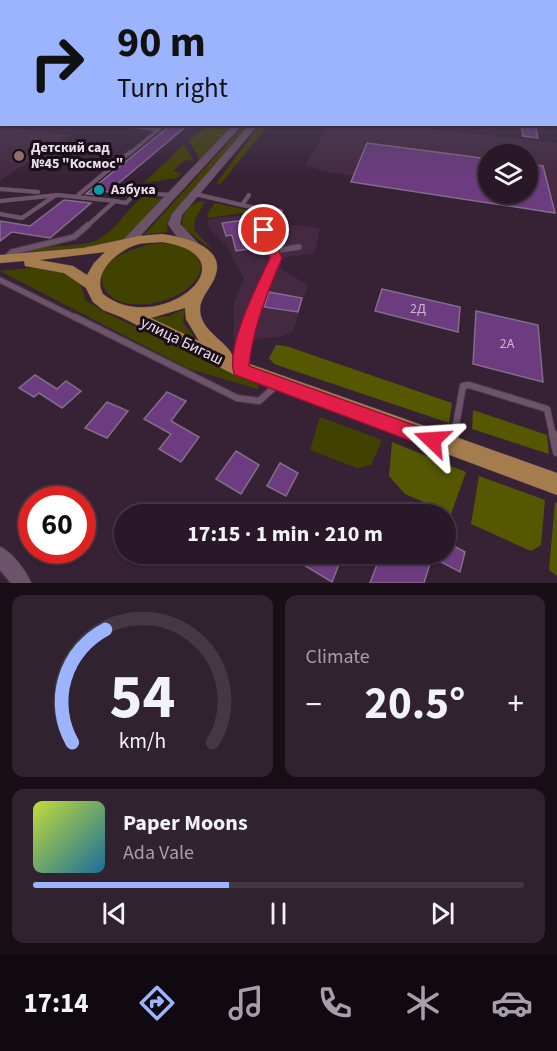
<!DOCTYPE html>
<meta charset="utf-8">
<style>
:root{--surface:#291928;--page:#312230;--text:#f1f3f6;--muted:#a5a0a8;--line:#453845;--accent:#9bb4fd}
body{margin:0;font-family:"Source Sans 3",sans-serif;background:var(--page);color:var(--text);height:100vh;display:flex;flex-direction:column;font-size:22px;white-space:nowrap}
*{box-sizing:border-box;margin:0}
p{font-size:20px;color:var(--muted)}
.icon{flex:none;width:33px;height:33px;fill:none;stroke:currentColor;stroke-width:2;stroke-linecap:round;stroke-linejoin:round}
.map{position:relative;height:583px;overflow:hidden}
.side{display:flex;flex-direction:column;gap:12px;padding:12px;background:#170e16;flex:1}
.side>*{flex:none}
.top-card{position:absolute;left:0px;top:0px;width:558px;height:126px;box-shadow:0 2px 4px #0004,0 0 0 2px var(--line);background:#9bb4fd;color:#111;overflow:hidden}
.fabs{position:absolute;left:478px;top:144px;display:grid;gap:12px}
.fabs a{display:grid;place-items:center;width:60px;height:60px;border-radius:50%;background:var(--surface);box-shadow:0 2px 4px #0004,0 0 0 2px var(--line);font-size:30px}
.speed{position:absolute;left:18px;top:486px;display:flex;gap:12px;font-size:30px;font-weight:700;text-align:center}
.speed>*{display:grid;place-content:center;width:78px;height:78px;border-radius:50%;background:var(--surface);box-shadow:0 2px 4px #0004,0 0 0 2px var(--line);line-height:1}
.speed .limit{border:9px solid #d22;background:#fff;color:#111}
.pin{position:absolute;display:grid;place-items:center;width:51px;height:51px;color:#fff;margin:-26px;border:3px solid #fff;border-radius:50%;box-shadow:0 2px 6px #0007}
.me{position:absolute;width:66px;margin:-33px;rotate:290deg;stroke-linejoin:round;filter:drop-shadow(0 0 4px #0008)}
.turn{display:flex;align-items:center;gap:21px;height:126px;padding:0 18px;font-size:27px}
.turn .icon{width:78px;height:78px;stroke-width:2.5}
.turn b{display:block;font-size:42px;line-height:51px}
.big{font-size:45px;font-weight:700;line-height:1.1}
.side .card{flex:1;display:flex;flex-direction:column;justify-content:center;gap:9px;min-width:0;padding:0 21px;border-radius:12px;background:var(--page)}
.side .dial{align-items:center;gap:0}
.dial svg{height:156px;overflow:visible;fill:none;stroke:var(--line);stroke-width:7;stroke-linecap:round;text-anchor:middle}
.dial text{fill:var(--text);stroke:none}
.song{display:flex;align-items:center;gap:18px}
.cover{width:72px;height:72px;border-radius:9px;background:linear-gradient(135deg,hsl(70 70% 55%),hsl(200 70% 35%))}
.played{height:6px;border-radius:3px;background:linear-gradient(90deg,var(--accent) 40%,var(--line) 40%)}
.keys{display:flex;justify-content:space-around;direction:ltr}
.heat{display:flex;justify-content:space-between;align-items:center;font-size:33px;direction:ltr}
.side .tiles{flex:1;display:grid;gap:12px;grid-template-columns:1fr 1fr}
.card:last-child{grid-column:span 2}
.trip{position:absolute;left:114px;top:504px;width:342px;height:60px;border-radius:30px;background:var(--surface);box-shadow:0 2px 4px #0004,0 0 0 2px var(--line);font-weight:700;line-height:60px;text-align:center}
.menu{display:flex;height:96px;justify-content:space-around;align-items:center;background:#100a10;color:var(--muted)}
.menu .icon{width:42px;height:42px}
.menu .current{color:var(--accent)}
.menu b{font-size:27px;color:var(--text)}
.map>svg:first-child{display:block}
</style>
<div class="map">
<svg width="557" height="583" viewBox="0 0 557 583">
<rect width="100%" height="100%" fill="#372135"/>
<g fill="#442941" fill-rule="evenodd">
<path d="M329,125H399L557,143V213L351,182L353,176L323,171L305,165ZM489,154H528V194H489Z"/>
<path d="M0,126L69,135L0,181Z"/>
<path d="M278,212L272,223L320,228L315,253L281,258V269L308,285L293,331L280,337L234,340V302L244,279L227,246L208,227V221L214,218Z"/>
</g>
<g fill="#424200">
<path d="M261,124L268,125L221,184L216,183Z"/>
<path d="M207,125H234L210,153L200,160L189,141Z"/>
<path d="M244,125H250L173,213L168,221L167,232L145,234Z"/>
<path d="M184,144L194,161L185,160L173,171L182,173L177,178L144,183Z"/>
<path d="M143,197L164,199L121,242L100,247L20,253C43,243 71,249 95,241C115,233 126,209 143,197Z"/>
<path d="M202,201L205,202L195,219L194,230L214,251L183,228C180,215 189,203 202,201Z"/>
<path d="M215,203L247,210L250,212L207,218L209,211Z"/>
<path d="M160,243C239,250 189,310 131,304C121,303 109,298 104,288C91,259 140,245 160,243Z"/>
<path d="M40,267C65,272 81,272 85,300L108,314L258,383V389L189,369L0,271Z"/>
<path d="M185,309L183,323L202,346L151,318L169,316Z"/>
<path d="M320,417L382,440L371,465L357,468L310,450Z"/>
</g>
<g fill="#565701">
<path d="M276,345L286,346L452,403L449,423L274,364L269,358Z"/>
<path d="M473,410L547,435L549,454L472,429Z"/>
<path d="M392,442L466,472L451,514L405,494L389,476Z"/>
<path d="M479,476L545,500L541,545L531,551L471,524Z"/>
<path d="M555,502L557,503V576L549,570Z"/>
</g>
<g fill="#6d3b80" stroke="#826e8a" stroke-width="1.5">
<path d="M172,124H189L108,192L105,191L100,195L86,194Z"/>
<path d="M521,124H535L538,138L523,136Z"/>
<path d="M367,143L489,159V194H528V164L543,166L555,213L351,182Z"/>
<path d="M64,200L91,203L50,238L12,232L0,241V221L30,226Z"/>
<path d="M251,219L261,247L236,251L232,235L226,236L222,223Z"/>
<path d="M382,289L460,307L458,332L375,311Z"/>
<path d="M269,292L302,298L298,312L264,307Z"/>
<path d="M476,311L538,325L543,382L473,364Z"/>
<path d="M35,375L57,389L66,381L81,391L62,408L39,393L34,397L19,388Z"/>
<path d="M167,392L186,401L171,421L199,437L181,462L159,449L171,434L144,419Z"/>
<path d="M107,402L128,411L107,438L85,428Z"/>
<path d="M236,451L259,465L241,494L216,479Z"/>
<path d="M280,463L298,473L286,496L267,486Z"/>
<path d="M446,542L465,552L460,572L432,557L424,583H370L381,554H446Z"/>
<path d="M306,554H343L332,582L302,564Z"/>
</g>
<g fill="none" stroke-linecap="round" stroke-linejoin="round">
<g stroke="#503c4e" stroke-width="4">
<g id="lane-far4">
<path d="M116,124L159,130"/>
<path d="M129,154L165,124"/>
</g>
</g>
<g stroke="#503c4e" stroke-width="4.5">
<g id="lane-far3">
<path d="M0,189L38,192"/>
<path d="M195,194L255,208L281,211"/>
<path d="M78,195L130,152"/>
<path d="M0,201L58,195L115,201"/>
<path d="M242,205L249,195"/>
<path d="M255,208L263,227"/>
<path d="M0,214L22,218L56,195"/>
<path d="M86,227L115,201L126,203L136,193L172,195"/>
</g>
</g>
<g stroke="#503c4e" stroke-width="7">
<g id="lane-far2">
<path d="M273,251L299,247"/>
<path d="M6,258L12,252L74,237L88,225"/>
<path d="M0,280L78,319"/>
<path d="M252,319L276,258L262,225"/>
</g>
</g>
<g stroke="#503c4e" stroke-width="8">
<g id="lane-far1">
<path d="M75,317L237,398L259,401L277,385"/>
<path d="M241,368L252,317"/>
<path d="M454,436L463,386L469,385L547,409L553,436"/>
</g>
</g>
<g stroke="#503c4e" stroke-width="10">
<g id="lane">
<path d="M553,434L557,452"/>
<path d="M453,443L455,434"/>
</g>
</g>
<g stroke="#503c4e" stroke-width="2">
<path id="street" d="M0,547C12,552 26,571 31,583H11L0,570Z"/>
</g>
<g stroke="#503c4e" stroke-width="1">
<g id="secondary">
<path d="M234,124H243L131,246H123L121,243L123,240Z"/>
<path d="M250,124H259L182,215L180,224L200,245L194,249C183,245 174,234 168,224L172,214Z"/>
</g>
</g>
<g stroke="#503c4e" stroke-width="1">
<path id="primary" d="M162,234C183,237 227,246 215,277C209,292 195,301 202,319C207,334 232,346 233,358L557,473V495L235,375L121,317L103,310L93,302L86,288L64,273L25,266L24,261L0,263V255L83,248L139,236ZM162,242C258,257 159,339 103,294C92,274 115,253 133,246C142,242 152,243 162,242ZM105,252L94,263L87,275L73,266L39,260ZM185,308L186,319L199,341L151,318Z"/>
</g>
<use href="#lane-far4" stroke="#6d536a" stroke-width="3"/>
<use href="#lane-far3" stroke="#6d536a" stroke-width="4"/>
<use href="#lane-far2" stroke="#6d536a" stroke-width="5"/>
<use href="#lane-far1" stroke="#6d536a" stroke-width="6"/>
<use href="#lane" stroke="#6d536a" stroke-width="8"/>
<use href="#street" fill="#6d536a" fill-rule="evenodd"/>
<use href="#secondary" fill="#6d536a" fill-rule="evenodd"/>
<use href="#primary" fill="#a47c4e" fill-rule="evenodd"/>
</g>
<linearGradient id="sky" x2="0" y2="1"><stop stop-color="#1e121d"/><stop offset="0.54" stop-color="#4d435c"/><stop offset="1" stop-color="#4d435c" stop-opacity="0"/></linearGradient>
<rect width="557" height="177" fill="url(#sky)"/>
<path fill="#e11d48" stroke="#92132f" stroke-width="1.5" d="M264,226L270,230L282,258C267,294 253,327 249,366L439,434L442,440L439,446L432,449L235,375C223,351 259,281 270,258L259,230Z"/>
<circle fill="#8d6e63" stroke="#190f18" stroke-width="2" cx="19" cy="156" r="6"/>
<circle fill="#0f9aa8" stroke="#190f18" stroke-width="2" cx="99" cy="190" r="6"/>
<g text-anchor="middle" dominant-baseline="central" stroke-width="6" stroke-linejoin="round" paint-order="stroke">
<g font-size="14" font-weight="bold" fill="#eddeeb" stroke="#190f18" text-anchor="start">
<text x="31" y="148">Детский сад<tspan x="31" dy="16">№45 "Космос"</tspan></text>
<text x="111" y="190">Азбука</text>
</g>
<g font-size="14" fill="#cdb5d0">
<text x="418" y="309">2Д</text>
<text x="507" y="344">2А</text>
</g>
<g font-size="16" fill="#eddeeb" stroke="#190f18">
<text transform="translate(182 341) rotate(26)">улица Бигаш</text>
</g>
</g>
</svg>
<div class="fabs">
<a><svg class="icon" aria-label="layers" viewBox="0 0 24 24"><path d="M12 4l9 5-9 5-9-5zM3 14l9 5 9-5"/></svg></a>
</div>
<div class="speed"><div class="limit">60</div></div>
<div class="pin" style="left:264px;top:230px;background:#d93025"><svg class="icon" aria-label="arrive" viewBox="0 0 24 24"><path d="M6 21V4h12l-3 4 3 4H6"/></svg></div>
<svg class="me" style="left:432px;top:440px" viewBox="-20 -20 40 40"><path d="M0-17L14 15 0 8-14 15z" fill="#e11d48" stroke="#fff" stroke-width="4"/></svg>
<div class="trip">17:15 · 1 min · 210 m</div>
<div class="top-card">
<div class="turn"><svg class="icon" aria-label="right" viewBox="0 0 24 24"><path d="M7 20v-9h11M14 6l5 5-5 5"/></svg><div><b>90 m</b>Turn right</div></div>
</div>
</div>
<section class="side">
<div class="tiles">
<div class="card dial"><svg viewBox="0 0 100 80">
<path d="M14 69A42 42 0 1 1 86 69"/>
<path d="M14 69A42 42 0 0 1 31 11" stroke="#9bb4fd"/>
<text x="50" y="56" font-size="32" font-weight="700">54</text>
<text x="50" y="72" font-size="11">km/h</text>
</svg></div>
<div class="card"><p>Climate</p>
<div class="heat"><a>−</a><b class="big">20.5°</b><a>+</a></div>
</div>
<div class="card">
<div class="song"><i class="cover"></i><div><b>Paper Moons</b><p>Ada Vale</p></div></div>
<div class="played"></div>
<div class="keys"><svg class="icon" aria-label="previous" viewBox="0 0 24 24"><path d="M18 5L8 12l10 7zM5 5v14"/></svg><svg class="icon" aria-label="pause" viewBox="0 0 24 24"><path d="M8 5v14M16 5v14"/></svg><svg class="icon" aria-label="next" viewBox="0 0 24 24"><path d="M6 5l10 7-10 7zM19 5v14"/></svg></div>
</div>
</div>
</section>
<nav class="menu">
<b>17:14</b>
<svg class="icon current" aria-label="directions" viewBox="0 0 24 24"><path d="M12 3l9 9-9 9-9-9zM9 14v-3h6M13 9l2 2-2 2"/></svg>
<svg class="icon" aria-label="music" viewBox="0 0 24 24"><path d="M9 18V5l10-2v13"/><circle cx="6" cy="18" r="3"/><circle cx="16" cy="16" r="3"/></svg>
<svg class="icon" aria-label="phone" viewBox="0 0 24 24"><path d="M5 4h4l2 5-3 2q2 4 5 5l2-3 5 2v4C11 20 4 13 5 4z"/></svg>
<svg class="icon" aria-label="climate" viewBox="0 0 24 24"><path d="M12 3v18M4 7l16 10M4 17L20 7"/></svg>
<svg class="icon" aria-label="car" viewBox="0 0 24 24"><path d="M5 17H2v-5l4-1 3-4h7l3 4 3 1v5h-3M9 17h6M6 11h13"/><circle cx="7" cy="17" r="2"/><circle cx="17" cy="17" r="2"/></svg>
</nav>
